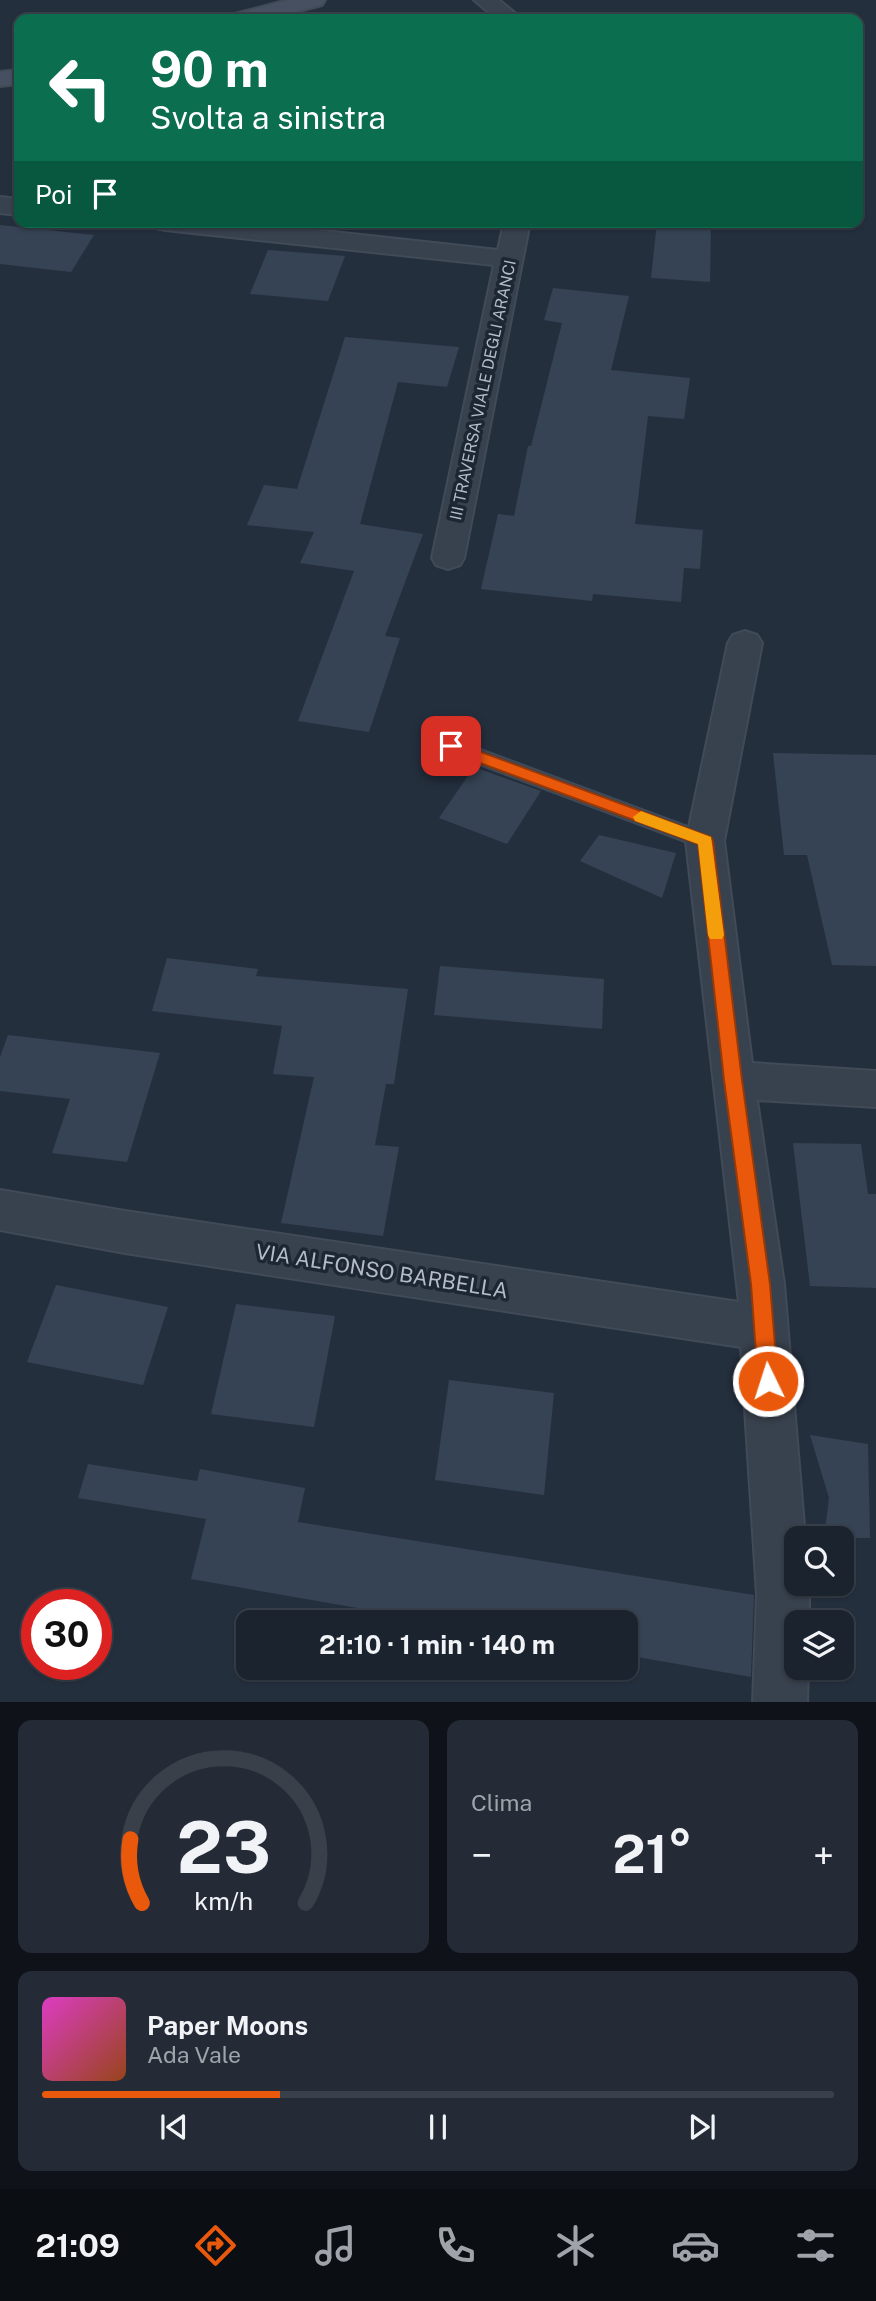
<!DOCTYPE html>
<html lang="it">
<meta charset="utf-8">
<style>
:root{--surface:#1b232e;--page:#242b36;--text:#f1f3f6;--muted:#a0a4aa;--line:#39404a;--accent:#ea580c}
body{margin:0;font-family:"Public Sans",sans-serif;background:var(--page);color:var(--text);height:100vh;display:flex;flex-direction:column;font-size:26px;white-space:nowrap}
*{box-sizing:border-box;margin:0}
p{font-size:23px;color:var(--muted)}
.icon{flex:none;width:38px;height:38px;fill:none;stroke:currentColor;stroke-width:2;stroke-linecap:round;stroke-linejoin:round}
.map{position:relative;height:1702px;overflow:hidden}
.details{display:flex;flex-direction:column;gap:18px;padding:18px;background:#0f1319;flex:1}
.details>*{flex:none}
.hud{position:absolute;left:14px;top:14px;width:849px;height:214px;border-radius:14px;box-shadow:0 2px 5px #0004,0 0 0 2px var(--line);background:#0b6e4f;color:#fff;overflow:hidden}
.fabs{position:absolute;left:784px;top:1526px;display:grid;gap:14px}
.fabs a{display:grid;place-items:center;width:70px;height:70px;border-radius:14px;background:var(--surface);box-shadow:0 2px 5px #0004,0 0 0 2px var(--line);font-size:35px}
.speed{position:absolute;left:21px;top:1589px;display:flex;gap:14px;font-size:35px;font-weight:700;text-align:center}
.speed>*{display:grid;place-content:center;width:91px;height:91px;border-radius:50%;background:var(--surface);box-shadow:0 2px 5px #0004,0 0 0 2px var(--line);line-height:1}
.speed .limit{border:10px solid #d22;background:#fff;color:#111}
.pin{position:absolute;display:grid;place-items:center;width:60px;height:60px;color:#fff;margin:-30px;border-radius:14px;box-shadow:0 4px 10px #0006}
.me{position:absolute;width:77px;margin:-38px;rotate:356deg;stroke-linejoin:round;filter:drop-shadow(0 0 5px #0008)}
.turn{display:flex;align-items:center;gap:24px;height:147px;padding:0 21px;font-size:32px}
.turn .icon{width:91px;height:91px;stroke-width:2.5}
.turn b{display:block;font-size:49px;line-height:60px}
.then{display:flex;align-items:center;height:66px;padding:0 21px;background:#0003;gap:14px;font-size:26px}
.big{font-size:52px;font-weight:700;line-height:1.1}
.details .widget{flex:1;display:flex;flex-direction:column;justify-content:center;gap:10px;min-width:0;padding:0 24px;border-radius:14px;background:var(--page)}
.details .dial{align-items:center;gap:0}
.dial svg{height:182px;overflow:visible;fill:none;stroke:var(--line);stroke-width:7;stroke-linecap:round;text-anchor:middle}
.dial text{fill:var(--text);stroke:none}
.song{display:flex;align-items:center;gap:21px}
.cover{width:84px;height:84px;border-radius:10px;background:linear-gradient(135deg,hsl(310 70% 55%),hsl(20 70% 35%))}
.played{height:7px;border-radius:4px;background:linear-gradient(90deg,var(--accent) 30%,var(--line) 30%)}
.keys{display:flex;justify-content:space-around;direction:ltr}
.heat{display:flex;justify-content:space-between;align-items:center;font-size:38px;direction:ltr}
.details .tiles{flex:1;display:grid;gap:18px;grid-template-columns:1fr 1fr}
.widget:last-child{grid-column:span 2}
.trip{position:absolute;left:236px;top:1610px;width:402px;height:70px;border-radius:14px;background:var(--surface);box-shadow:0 2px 5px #0004,0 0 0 2px var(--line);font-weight:700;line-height:70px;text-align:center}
.dock{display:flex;height:112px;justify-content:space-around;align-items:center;background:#0b0e12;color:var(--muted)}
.dock .icon{width:49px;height:49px}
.dock .current{color:var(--accent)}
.dock b{font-size:32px;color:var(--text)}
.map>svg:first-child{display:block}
</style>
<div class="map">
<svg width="876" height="1703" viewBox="0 0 876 1703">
<rect width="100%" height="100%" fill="#242f3e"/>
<g fill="#364354">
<path d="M657,222H711L710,282L651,278Z"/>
<path d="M0,225L94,235L71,272L0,264Z"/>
<path d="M268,250L345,256L328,301L250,294Z"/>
<path d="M553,288L629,296L611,370L690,378L684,419L648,416L635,524L703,530L700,569L684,568L681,602L593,594L592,601L481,589L498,514L514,516L528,446H531L562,323L544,320Z"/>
<path d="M345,337L459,347L447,387L398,382L360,524L423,534L385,636L400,638L369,732L298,721L354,571L300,563L314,532L247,525L264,485L297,489Z"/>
<path d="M773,753L876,755V966L832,965L807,855H784Z"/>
<path d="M474,767L541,791L507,844L439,818Z"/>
<path d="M599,835L676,853L662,898L580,861Z"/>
<path d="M167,958L258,969L256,976L408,989L394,1084H386L375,1145L399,1147L383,1236L281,1223L314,1077L273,1074L282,1026L152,1011Z"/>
<path d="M440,966L604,979L602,1029L434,1015Z"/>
<path d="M8,1035L160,1053L127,1162L52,1153L70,1099L0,1091V1057Z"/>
<path d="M793,1143L861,1144L868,1194H876V1288L810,1286Z"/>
<path d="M56,1285L168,1307L143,1385L27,1362Z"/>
<path d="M236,1304L335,1316L314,1427L211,1414Z"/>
<path d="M449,1380L554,1393L544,1495L435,1480Z"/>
<path d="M810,1435L868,1444L870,1538H824L829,1498Z"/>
<path d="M88,1464L197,1481L200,1469L305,1488L298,1522L754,1595L751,1677L626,1655V1622H438L191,1579L206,1519L78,1498Z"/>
</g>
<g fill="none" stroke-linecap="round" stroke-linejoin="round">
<g stroke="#414a57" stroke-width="4">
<path id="service" d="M451,739L712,836L715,841L712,846L705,848L698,846L445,751L442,746L445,741Z"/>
</g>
<g stroke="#414a57" stroke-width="4">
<g id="minor">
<path d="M474,0H499L522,19H497Z"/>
<path d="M0,197L19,199V215L0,213Z"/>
<path d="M152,222H242L498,250L504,222H530L464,558L460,565L448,569L436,565L432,558L494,265L165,230L156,228Z"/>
<path d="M745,631L757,635L762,643L724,841L752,1063L876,1071V1107L757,1100L784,1284L805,1538H796V1584H809V1622H796V1668H808L807,1703H753L757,1594L741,1347L125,1253L0,1230V1190L125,1211L739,1302L686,841L728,643L733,635Z"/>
</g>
</g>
<g stroke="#414a57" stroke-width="4">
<g id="secondary">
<path d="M288,0H325L322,5L268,19H232L235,14Z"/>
<path d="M19,70V84L0,86V72Z"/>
</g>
</g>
<use href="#service" fill="#38414e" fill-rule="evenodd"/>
<use href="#minor" fill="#38414e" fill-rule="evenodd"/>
<use href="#secondary" fill="#465061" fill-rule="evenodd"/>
</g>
<path fill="#ea580c" stroke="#983908" stroke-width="2" d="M451,741L711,837L713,841L742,1080L770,1284L778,1381L775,1388L768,1391L761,1388L758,1381L751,1284L724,1080L698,844L445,750L443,746Z"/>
<path fill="#f59e0b" d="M641,811L711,837L724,935L722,939H710L708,935L698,844L635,821L633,817Z"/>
<g text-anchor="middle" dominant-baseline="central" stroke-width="7" stroke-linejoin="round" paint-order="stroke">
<g font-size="16" fill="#b4bcc9" stroke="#1d2633">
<text transform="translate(483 390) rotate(-78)">III TRAVERSA VIALE DEGLI ARANCI</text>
</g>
<g font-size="21" fill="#b4bcc9" stroke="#1d2633">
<text transform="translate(382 1271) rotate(9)">VIA ALFONSO BARBELLA</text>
</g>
</g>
</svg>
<div class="fabs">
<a><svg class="icon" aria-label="search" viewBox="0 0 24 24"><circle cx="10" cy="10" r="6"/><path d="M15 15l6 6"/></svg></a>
<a><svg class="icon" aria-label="layers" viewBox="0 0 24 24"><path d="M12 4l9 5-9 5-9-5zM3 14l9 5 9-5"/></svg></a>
</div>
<div class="speed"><div class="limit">30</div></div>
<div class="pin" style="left:451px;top:746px;background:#d93025"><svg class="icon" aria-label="arrive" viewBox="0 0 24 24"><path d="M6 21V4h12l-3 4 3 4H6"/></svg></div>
<svg class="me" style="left:768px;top:1381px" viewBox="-20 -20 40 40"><circle r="17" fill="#ea580c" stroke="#fff" stroke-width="3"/><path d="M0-11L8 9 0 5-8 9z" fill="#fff"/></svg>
<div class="trip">21:10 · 1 min · 140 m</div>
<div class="hud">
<div class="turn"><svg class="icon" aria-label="left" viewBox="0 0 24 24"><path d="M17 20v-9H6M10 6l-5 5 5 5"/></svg><div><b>90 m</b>Svolta a sinistra</div></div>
<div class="then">Poi<svg class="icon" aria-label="arrive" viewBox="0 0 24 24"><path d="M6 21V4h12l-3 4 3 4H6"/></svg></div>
</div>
</div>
<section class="details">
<div class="tiles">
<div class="widget dial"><svg viewBox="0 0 100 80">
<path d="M14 69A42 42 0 1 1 86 69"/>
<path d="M14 69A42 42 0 0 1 9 41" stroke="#ea580c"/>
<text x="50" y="56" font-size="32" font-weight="700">23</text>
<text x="50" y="72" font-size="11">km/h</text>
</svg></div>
<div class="widget"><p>Clima</p>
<div class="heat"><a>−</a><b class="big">21°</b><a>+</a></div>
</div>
<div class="widget">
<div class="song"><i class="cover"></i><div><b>Paper Moons</b><p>Ada Vale</p></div></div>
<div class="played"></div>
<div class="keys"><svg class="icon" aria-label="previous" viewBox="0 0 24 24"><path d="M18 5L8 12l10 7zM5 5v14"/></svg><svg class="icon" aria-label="pause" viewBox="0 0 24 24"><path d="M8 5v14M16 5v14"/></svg><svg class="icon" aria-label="next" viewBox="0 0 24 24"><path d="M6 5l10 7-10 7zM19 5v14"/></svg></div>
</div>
</div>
</section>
<nav class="dock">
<b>21:09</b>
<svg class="icon current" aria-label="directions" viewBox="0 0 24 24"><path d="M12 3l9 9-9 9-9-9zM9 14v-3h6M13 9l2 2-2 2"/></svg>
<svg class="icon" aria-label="music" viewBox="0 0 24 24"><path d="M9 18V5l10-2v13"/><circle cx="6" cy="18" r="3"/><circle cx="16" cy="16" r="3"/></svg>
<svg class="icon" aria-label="phone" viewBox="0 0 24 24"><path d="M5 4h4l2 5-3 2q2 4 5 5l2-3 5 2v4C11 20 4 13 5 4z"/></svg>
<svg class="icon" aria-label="climate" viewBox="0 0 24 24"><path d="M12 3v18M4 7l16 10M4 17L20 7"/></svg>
<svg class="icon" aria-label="car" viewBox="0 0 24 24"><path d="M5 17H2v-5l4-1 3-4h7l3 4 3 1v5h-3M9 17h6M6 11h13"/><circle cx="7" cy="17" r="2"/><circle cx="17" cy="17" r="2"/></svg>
<svg class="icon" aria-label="filters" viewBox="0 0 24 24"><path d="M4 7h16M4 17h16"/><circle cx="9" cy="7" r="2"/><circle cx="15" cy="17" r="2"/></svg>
</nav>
